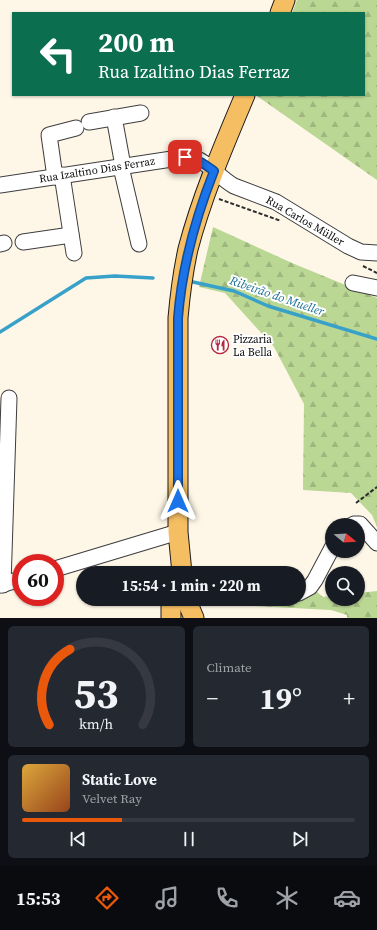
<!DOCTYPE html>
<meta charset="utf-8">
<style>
:root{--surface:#171b24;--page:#242831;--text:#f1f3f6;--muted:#9ea1a6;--line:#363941;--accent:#ea580c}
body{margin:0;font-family:"Source Serif 4",serif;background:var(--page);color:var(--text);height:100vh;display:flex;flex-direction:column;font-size:15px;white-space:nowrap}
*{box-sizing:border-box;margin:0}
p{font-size:13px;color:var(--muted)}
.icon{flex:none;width:22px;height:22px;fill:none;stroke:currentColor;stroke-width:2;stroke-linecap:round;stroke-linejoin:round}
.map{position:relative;height:618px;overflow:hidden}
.side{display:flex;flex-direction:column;gap:8px;padding:8px;background:#0d0f14;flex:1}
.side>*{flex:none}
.top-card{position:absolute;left:12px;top:12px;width:353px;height:84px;border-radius:0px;box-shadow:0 1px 3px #0004;background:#0b6e4f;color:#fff;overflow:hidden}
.needle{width:26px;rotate:108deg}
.controls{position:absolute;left:325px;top:518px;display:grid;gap:8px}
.controls a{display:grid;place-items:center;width:40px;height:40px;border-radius:50%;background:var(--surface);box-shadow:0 1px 3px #0004;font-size:20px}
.speed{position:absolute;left:12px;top:554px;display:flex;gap:8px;font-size:20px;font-weight:700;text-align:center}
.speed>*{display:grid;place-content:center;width:52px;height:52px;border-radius:50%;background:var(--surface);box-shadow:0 1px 3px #0004;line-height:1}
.speed .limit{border:6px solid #d22;background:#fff;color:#111}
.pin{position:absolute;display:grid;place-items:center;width:34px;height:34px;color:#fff;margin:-17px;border-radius:8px;box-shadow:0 2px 6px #0006}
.me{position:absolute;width:44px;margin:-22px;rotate:0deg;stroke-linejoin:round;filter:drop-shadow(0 0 3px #0008)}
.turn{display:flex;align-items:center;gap:14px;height:84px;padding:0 20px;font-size:18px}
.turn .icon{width:52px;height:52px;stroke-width:2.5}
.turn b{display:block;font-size:28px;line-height:34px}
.big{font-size:30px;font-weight:700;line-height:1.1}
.side .card{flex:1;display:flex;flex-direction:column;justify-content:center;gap:6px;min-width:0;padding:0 14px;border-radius:6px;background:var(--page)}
.side .dial{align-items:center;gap:0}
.dial svg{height:104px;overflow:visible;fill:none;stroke:var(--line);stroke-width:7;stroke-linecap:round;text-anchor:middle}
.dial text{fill:var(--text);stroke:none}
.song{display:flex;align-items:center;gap:12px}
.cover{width:48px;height:48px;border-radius:6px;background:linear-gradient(135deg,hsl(40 70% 55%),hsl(20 70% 35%))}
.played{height:4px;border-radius:2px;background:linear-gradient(90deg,var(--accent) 30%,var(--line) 30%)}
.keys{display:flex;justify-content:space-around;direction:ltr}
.heat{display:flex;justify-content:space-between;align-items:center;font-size:22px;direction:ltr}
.side .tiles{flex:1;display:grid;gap:8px;grid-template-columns:1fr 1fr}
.card:last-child{grid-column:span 2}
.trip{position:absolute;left:76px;top:566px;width:230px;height:40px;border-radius:20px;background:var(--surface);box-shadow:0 1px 3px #0004;font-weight:700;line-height:40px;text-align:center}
.dock{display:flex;height:64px;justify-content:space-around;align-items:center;background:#090b0e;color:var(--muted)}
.dock .icon{width:28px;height:28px}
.dock .active{color:var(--accent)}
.dock b{font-size:18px;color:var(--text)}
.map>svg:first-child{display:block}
</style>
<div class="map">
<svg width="377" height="618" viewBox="0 0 377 618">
<defs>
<pattern id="forest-firs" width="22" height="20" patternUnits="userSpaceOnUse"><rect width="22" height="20" fill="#bad794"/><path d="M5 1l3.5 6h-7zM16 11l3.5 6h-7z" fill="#9fb77e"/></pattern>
</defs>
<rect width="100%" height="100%" fill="#fef7e8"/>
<g fill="url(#forest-firs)">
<path d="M297,0H377V180L257,96V95H364V13H292Z"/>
<path d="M213,227L292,263L377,298V527L372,515L351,493L303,490L304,404L274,347L225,293L199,287Z"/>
<path d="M299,577L323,597L332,596V599H358V593L377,591V618H347V615L331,610L216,604L215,599H299Z"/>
</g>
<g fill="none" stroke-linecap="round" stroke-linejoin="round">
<g stroke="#38a1c9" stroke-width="3.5">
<path d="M193,282L234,291L268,306L377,339"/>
<path d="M0,332L86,278L115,276L153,278"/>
</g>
<g stroke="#3d3d3d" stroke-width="17">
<g id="minor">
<path d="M114,117L123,166"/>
<path d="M89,122L141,113"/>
<path d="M121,167L139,244"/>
<path d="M62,175L74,253"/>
<path d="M55,177L49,135L76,128"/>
<path d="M0,185L185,157C188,157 192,157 195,158C210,164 220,178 234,186L276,202L348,246L361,252L377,253"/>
<path d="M23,242L71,235"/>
<path d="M0,244L4,243"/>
<path d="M353,283L377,288"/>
<path d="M352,525L354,524H360L377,543"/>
<path d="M55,569L178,532"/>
<path d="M0,585L21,579"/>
<path d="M3,585L9,398"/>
<path d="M299,593L310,587L315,580L332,548"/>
</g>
</g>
<g stroke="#1b1b1b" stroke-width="21">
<g id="major">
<path d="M280,13L285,0"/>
<path d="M182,573L178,532V318C180,295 183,272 188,249C202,196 224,145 245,95"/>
<path d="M186,599L194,618"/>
<path d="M171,618V599"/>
</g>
</g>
<g stroke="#2c2c2c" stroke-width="2" stroke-dasharray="4 2" stroke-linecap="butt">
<path d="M219,199L281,221"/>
<path d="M363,266L377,273"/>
<path d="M356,503L377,487"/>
</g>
<use href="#minor" stroke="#fff" stroke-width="15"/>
<use href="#major" stroke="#f5be62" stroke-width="19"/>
</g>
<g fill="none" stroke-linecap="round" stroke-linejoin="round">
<g stroke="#114b97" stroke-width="10">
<path id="route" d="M178,501V318C182,267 195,219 214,171C204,164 198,159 185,157"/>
</g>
<use href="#route" stroke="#1a73e8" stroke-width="7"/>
</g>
<defs>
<g id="restaurant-ring" transform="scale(0.9)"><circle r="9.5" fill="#fff" stroke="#b52740" stroke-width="1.5"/><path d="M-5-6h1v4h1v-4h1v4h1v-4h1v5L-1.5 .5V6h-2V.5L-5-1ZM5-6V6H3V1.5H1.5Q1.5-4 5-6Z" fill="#b52740"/></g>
</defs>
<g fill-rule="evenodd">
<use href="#restaurant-ring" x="220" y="345"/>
</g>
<g text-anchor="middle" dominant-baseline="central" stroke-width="4" stroke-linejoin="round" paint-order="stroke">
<g font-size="11" fill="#0a0a0a" stroke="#fff">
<text transform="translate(97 170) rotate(-9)">Rua Izaltino Dias Ferraz</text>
<text transform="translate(305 221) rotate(30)">Rua Carlos Müller</text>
</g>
<g font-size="11" fill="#0a0a0a" stroke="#fff" text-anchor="start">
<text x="233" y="339">Pizzaria<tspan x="233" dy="13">La Bella</tspan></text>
</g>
<g font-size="12" font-style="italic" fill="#197097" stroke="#fff">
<text transform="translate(277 296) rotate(19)">Ribeirão do Mueller</text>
</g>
</g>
</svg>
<div class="controls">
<a><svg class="needle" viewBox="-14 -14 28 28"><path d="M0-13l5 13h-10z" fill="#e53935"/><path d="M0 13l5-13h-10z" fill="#9ea1a6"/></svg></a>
<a><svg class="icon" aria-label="search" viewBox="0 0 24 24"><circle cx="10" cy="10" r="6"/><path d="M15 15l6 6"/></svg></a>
</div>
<div class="speed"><div class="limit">60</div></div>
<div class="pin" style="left:185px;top:157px;background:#d93025"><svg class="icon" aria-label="arrive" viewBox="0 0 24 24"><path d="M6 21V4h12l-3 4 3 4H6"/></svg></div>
<svg class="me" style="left:178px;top:501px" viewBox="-20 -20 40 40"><path d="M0-17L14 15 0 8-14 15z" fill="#1a73e8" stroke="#fff" stroke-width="4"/></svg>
<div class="trip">15:54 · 1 min · 220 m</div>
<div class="top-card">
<div class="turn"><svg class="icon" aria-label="left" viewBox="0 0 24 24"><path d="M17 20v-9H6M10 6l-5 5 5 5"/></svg><div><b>200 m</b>Rua Izaltino Dias Ferraz</div></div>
</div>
</div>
<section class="side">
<div class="tiles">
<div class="card dial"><svg viewBox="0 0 100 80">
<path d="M14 69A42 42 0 1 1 86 69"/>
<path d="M14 69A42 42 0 0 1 30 11" stroke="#ea580c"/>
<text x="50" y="56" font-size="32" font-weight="700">53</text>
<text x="50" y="72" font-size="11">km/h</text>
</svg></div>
<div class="card"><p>Climate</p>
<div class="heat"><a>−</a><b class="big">19°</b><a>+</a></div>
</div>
<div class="card">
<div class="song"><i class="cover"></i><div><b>Static Love</b><p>Velvet Ray</p></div></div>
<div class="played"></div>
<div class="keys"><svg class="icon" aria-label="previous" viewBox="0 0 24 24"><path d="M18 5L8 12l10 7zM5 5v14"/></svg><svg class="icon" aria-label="pause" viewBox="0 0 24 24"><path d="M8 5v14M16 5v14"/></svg><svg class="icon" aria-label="next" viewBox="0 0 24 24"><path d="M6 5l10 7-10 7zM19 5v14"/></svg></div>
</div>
</div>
</section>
<nav class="dock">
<b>15:53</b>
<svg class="icon active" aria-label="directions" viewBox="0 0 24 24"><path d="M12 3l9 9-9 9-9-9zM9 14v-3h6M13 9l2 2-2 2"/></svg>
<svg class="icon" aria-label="music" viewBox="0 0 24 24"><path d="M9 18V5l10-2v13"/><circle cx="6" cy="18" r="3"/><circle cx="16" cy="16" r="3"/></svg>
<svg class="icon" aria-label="phone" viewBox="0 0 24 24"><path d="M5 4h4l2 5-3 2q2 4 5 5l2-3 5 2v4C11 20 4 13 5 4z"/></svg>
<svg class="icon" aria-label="climate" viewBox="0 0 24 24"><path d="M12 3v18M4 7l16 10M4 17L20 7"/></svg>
<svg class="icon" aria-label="car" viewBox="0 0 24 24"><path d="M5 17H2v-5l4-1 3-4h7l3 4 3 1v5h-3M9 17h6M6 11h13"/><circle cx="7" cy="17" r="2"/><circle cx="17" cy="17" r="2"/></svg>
</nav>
